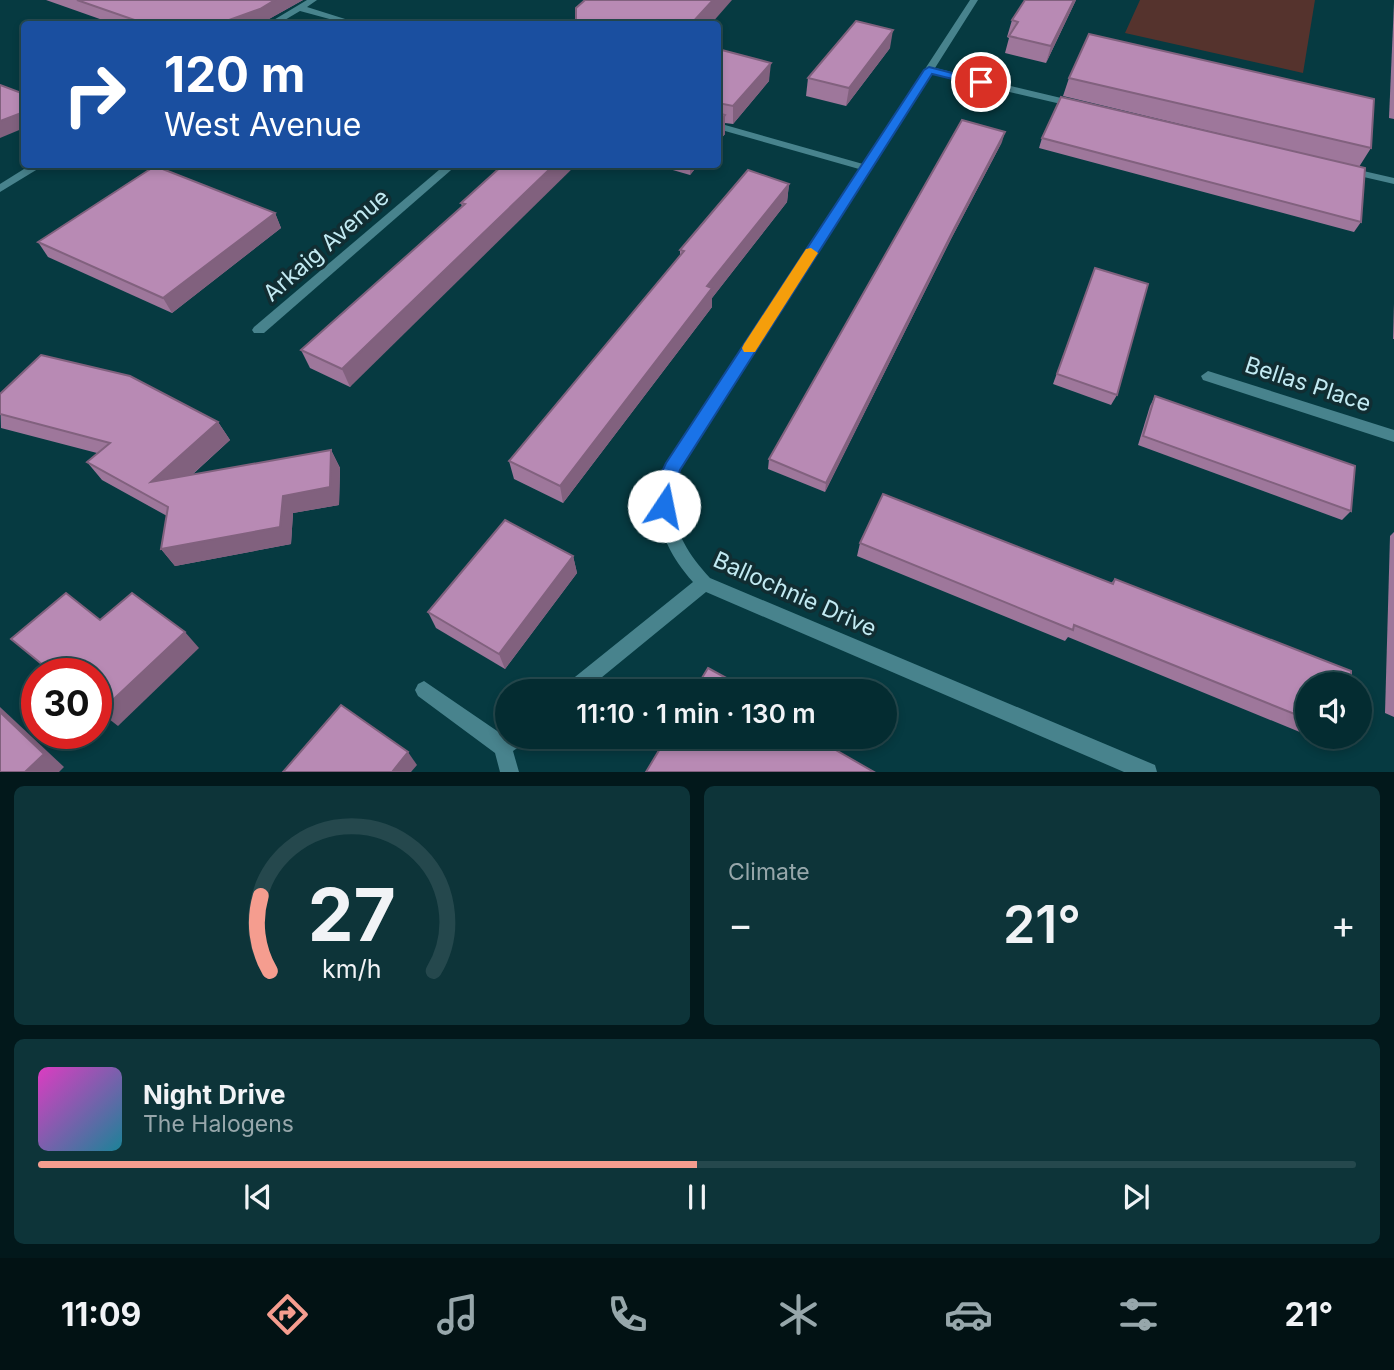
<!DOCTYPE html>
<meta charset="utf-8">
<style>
:root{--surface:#042c31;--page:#0d3439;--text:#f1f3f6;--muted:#97a7ab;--line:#25484d;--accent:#f59d8f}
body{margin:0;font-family:Inter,sans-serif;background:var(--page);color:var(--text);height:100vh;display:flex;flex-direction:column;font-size:26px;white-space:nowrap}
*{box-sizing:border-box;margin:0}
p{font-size:23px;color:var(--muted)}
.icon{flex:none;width:38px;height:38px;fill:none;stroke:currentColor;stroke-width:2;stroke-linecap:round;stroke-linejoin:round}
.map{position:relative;height:772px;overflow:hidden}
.sheet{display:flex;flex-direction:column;gap:14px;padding:14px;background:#02181b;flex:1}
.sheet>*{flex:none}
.guide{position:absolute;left:21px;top:21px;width:700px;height:147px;border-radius:7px;box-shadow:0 4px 10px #0003,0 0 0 2px var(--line);background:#1a4fa0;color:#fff;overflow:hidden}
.tools{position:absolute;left:1295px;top:672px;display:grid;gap:14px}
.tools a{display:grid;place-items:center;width:77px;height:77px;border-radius:50%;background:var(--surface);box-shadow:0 4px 10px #0003,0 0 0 2px var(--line);font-size:35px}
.speed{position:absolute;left:21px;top:658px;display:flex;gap:14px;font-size:35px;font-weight:700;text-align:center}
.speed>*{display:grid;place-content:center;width:91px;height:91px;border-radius:50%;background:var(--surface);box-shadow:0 4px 10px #0003,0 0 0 2px var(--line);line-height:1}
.speed .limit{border:10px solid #d22;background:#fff;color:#111}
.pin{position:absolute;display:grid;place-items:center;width:60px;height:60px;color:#fff;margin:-30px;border:4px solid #fff;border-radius:50%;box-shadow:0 2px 7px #0007}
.me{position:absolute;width:77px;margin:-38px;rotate:11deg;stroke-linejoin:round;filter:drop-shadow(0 0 5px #0008)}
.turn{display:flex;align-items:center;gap:24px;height:147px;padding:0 28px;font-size:32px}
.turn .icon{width:91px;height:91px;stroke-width:2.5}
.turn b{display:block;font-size:49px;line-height:60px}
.big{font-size:52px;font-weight:600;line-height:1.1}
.sheet .tile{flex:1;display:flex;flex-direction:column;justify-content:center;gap:10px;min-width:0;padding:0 24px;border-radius:10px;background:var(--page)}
.sheet .dial{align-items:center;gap:0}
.dial svg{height:182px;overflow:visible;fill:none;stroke:var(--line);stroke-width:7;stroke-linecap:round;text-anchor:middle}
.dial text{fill:var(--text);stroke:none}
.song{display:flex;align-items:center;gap:21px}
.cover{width:84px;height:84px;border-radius:10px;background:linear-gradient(135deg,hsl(310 70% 55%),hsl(190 70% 35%))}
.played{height:7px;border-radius:4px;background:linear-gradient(90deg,var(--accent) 50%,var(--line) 50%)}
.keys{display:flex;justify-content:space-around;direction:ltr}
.heat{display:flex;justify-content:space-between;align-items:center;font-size:38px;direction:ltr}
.sheet .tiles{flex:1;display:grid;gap:14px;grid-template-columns:1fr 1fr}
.tile:last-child{grid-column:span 2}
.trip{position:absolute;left:495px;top:679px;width:402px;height:70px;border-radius:35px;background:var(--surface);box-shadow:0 4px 10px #0003,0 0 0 2px var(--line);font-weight:600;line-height:70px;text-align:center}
.menu{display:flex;height:112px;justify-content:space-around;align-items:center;background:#021214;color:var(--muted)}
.menu .icon{width:49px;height:49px}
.menu .current{color:var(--accent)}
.menu b{font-size:32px;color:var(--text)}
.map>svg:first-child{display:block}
</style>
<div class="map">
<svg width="1394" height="772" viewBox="0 0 1394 772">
<rect width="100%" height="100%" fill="#063a41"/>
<path fill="#55332d" d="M1140,0H1315L1303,73L1125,33Z"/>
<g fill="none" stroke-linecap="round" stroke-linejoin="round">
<g fill="#48838d" fill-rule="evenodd">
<path d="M307,0H317L307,7L361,24H348L300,11L278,24H267Z"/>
<path d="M970,0H978L935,68L1078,102L1083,105L1078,108L932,74L679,469C667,517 678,543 710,578L1155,765L1157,772H1124L706,592L585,691H562L565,685L693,582C661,546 652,514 664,468L859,169L718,129V123L863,164Z"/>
<path d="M32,164H46L0,192V184Z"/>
<path d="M446,164H458L264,333H254L252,330L254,327Z"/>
<path d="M1346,167L1394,178V184L1342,172L1340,170Z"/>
<path d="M1208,371L1394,430V442L1203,380L1201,376Z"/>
<path d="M424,681L503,735L508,732V737H525L523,744L513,751L519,772H500L495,753L418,696L415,690L418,684Z"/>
</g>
</g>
<g fill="#9e779b">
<path d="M46,0H303L260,24H114Z"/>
<path d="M1076,0L1046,63L1005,53L1009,38L1007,37L1012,20Z"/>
<path d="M1394,2V119L1389,118Z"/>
<path d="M890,48L846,106L806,96L808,78Z"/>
<path d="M718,49L769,81L733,124L725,123V134L718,142Z"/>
<path d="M1069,78L1371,148L1359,167L1361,222L1354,232L1039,148L1042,138L1350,165L1063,96Z"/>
<path d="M1002,142L951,239L825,492L768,469L769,459Z"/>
<path d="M504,164L350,387L310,368L301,350L462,207L461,203Z"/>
<path d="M652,164H699L690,175Z"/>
<path d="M789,184L787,202L712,298V307L563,503L514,479L509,461L680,257V250Z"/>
<path d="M275,213L281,228L172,313L48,257L38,242Z"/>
<path d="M1095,268L1117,395L1111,405L1053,384Z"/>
<path d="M1394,303V339H1393Z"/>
<path d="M0,394L218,422L230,440L192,475L331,450L340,468L339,505L293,513L291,544L175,566L161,549L167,516L102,480L87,462L97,453L1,428Z"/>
<path d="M1155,396L1351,511L1342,520L1138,445L1150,406Z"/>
<path d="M1394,532V717L1385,713L1390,536Z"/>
<path d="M860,543L1111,583L1115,579L1307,684V735L1068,637L1065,641L857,556Z"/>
<path d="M573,556L577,573L505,669L436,628L428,612Z"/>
<path d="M1311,737H1348L1334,746Z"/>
</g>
<g fill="#81617e">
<path d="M275,0H303L260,24H218Z"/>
<path d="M713,0H732L711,24H691Z"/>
<path d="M1074,0H1076L1046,63L1051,46Z"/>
<path d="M893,30L890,48L846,106L849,88Z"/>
<path d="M771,63L769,81L733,124V106Z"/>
<path d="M24,112V128L0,138V121Z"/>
<path d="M725,115V134L718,142V124Z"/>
<path d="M1005,132L1002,142L951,239L825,492L826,483L954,229Z"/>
<path d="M555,164H577L350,387L342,369Z"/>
<path d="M690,164H699L690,175Z"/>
<path d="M789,184L787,202L712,298V307L563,503L560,486L707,286Z"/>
<path d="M275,213L281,228L172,313L163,298Z"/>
<path d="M218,422L230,440L165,499L151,482Z"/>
<path d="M331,450L340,468L339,505L293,513L291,544L175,566L161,549L283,496Z"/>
<path d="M573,556L577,573L505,669L499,654Z"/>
<path d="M185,632L199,648L118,726L100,712Z"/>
<path d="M0,707L64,767L59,772H25L0,712Z"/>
<path d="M408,752L417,765L411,772H392Z"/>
</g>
<g fill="#b88ab4" stroke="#81617e" stroke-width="2">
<path d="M77,0H275L260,9L218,24H146Z"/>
<path d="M585,0H713L691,24H576V8Z"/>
<path d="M1025,0H1074L1051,46L1009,36L1018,22L1012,20Z"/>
<path d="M856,21L893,30L849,88L808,78Z"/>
<path d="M1089,34L1374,99L1371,148L1069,78Z"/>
<path d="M718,49L771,63L733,106L718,103Z"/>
<path d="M0,85L24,94V112L0,121Z"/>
<path d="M1061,97L1365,168L1361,222L1042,138Z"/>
<path d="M718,113L725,115L718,124Z"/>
<path d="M962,120L1005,132L954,229L826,483L769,459Z"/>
<path d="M504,164H555L342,369L301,350L465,204L461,203Z"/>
<path d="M155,166L275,213L163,298L38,242Z"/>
<path d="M748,170L789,184L707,286L712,288L560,486L509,461L684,251L680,250Z"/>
<path d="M1095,268L1148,284L1117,395L1057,374Z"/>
<path d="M41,355L130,376L218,422L151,482L331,450L330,487L283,496L280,527L161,549L168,507L87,462L110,443L0,414V394Z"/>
<path d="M1155,396L1355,466L1351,511L1143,436Z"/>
<path d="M883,494L1113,584L1115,579L1351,671V684H1307V719L1074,625L1073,630L860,543Z"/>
<path d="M505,520L573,556L499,654L428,612Z"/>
<path d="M66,593L100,620L132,593L185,632L100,712L96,709V674H54L11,639Z"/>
<path d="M708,668L750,691H694Z"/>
<path d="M341,705L408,752L392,772H283Z"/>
<path d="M0,712L44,754L25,772H0Z"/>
<path d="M667,737H813L874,772H646Z"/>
</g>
<path fill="#1a73e8" stroke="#114b97" stroke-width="2" d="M929,67L987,82L981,86L932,74L680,470L670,511L664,514L658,511C651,497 659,477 666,463L924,70Z"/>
<path fill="#f59e0b" d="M811,248L818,253L755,352H744L742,348L744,344L806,249Z"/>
<g text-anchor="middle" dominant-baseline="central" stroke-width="7" stroke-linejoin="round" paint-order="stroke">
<g font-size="23" fill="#c2eaf2" stroke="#112d32">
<text transform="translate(326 245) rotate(-41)">Arkaig Avenue</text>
<text transform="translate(1308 384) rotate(18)">Bellas Place</text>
<text transform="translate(795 594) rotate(24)">Ballochnie Drive</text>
</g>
</g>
</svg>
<div class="tools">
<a><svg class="icon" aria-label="sound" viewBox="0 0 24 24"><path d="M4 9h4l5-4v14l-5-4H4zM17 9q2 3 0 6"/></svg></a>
</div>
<div class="speed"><div class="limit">30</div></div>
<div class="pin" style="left:981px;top:82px;background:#d93025"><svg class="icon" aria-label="arrive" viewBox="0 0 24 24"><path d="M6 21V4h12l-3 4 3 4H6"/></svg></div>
<svg class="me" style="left:664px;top:506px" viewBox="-20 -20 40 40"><circle r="19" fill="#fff"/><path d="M0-13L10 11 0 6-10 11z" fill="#1a73e8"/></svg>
<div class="trip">11:10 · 1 min · 130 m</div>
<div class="guide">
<div class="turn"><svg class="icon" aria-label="right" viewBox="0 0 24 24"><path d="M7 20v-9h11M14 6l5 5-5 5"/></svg><div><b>120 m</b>West Avenue</div></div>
</div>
</div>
<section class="sheet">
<div class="tiles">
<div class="tile dial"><svg viewBox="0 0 100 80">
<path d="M14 69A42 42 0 1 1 86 69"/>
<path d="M14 69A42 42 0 0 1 10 36" stroke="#f59d8f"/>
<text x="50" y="56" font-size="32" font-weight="700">27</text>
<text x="50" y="72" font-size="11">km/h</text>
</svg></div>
<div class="tile"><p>Climate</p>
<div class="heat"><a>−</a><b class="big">21°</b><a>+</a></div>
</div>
<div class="tile">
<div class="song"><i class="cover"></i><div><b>Night Drive</b><p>The Halogens</p></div></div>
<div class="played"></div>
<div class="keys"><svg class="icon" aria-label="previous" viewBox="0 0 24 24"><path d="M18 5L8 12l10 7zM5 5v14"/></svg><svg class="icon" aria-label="pause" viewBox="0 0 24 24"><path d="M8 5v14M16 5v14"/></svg><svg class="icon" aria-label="next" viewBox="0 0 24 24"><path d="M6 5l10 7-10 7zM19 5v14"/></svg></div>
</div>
</div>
</section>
<nav class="menu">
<b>11:09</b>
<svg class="icon current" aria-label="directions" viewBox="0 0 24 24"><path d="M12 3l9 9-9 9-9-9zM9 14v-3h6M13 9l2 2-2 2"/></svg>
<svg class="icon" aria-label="music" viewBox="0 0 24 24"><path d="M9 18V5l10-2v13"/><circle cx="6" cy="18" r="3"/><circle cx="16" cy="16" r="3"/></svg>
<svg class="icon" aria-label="phone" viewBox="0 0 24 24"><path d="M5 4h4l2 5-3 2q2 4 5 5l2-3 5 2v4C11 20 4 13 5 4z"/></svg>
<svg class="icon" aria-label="climate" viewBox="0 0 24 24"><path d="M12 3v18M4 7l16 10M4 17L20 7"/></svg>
<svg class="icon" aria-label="car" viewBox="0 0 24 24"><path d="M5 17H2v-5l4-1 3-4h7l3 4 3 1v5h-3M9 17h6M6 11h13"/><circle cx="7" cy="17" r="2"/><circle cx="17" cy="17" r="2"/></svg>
<svg class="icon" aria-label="filters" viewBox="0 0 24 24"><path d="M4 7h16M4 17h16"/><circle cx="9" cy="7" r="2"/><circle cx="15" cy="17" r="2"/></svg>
<b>21°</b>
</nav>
